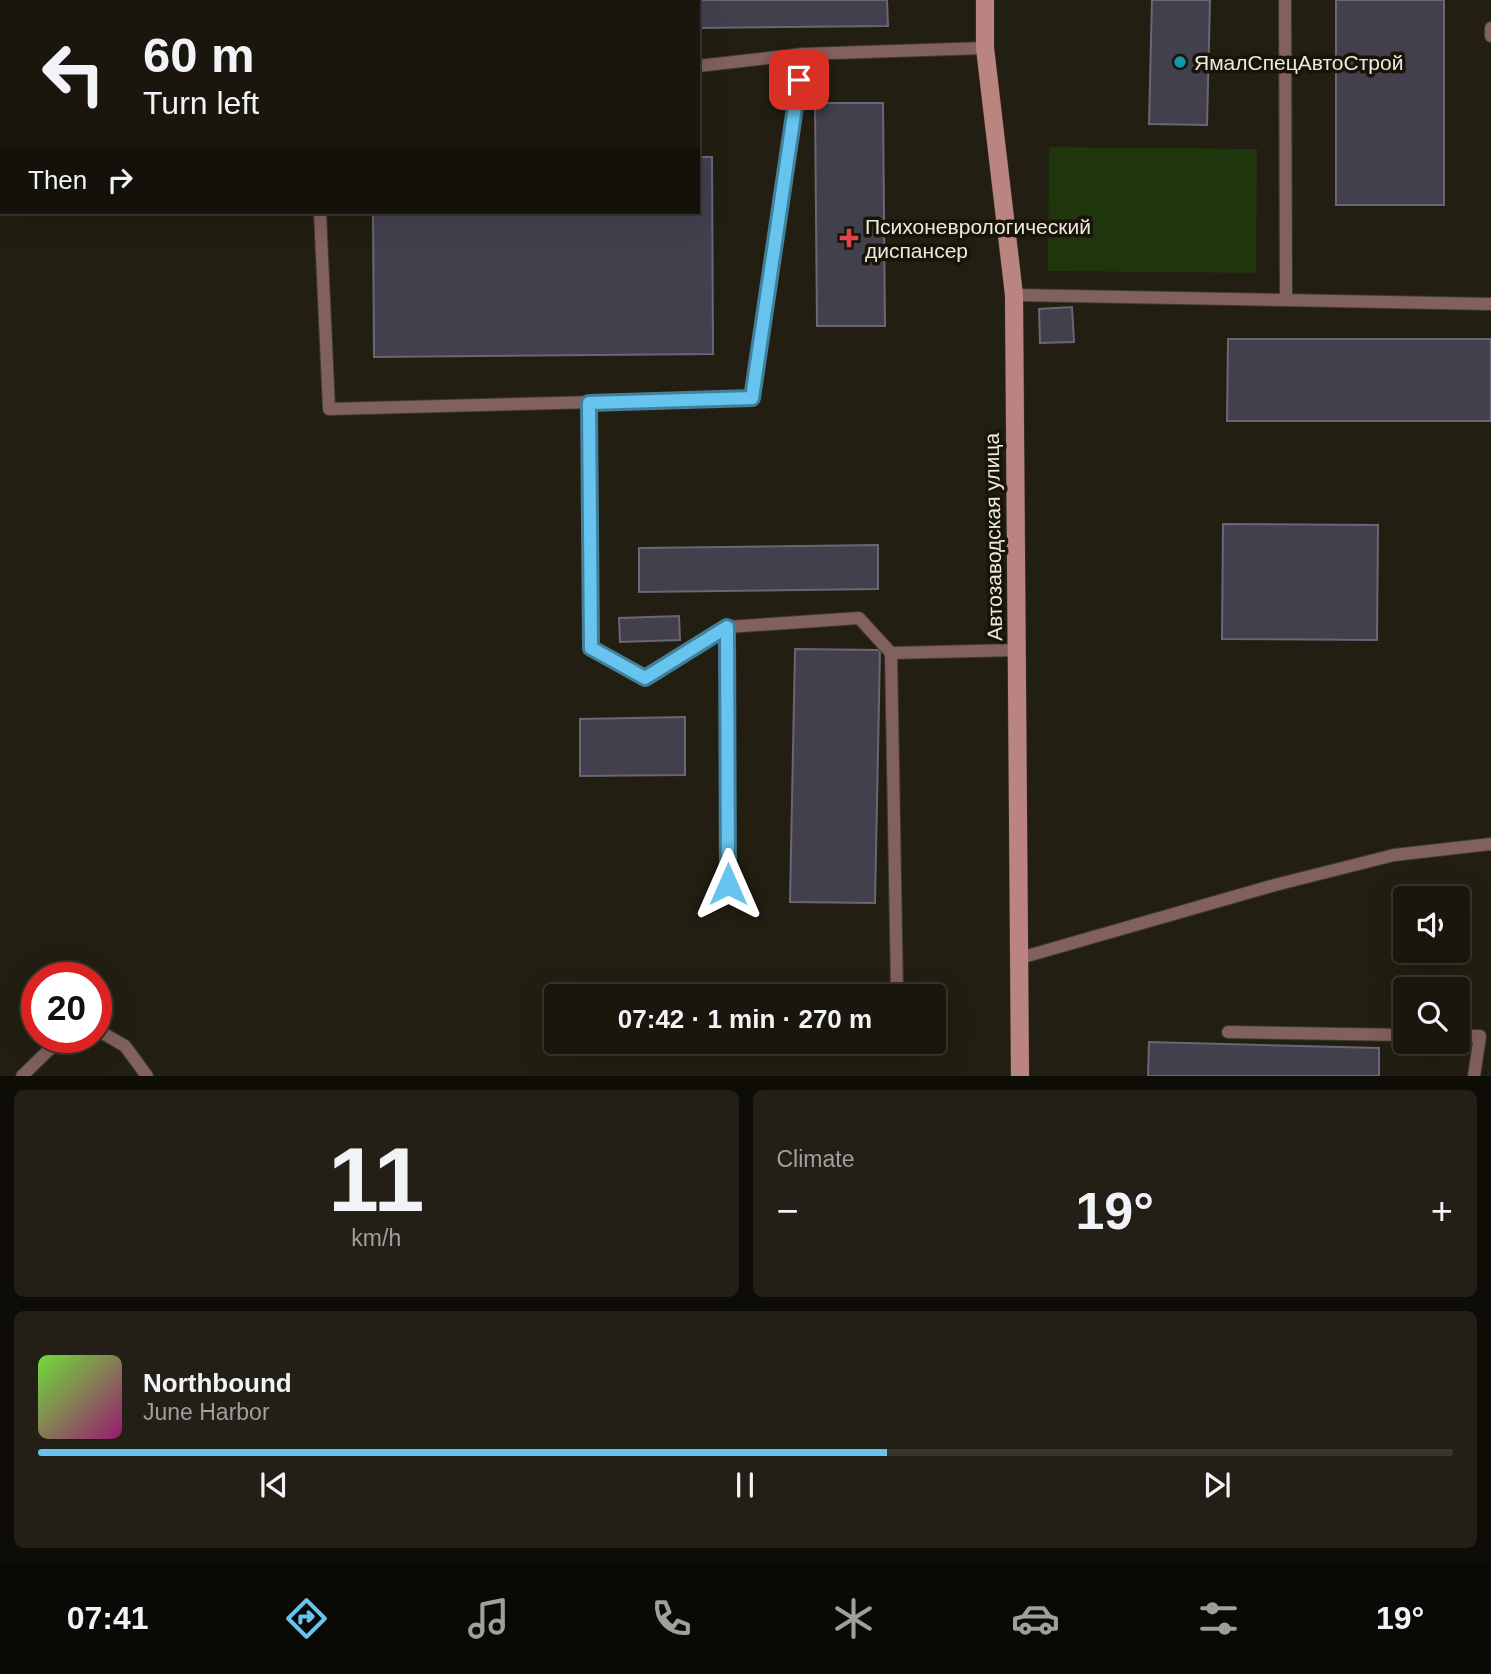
<!DOCTYPE html>
<meta charset="utf-8">
<style>
:root{--surface:#1a160d;--page:#231f16;--text:#f1f3f6;--muted:#9f9f9d;--line:#38352e;--accent:#66c4ef}
body{margin:0;font-family:Helvetica,sans-serif;background:var(--page);color:var(--text);height:100vh;display:flex;flex-direction:column;font-size:26px;white-space:nowrap}
*{box-sizing:border-box;margin:0}
p{font-size:23px;color:var(--muted)}
.icon{flex:none;width:38px;height:38px;fill:none;stroke:currentColor;stroke-width:2;stroke-linecap:round;stroke-linejoin:round}
.map{position:relative;height:1076px;overflow:hidden}
.sheet{display:flex;flex-direction:column;gap:14px;padding:14px;background:#0e0c07;flex:1}
.sheet>*{flex:none}
.banner{position:absolute;left:0px;top:0px;width:700px;height:214px;box-shadow:0 7px 28px #0002,0 0 0 2px var(--line);background:#1a160d;color:var(--text);overflow:hidden}
.fabs{position:absolute;left:1393px;top:886px;display:grid;gap:14px}
.fabs a{display:grid;place-items:center;width:77px;height:77px;border-radius:7px;background:var(--surface);box-shadow:0 7px 28px #0002,0 0 0 2px var(--line);font-size:35px}
.speed{position:absolute;left:21px;top:962px;display:flex;gap:14px;font-size:35px;font-weight:700;text-align:center}
.speed>*{display:grid;place-content:center;width:91px;height:91px;border-radius:50%;background:var(--surface);box-shadow:0 7px 28px #0002,0 0 0 2px var(--line);line-height:1}
.speed .limit{border:10px solid #d22;background:#fff;color:#111}
.pin{position:absolute;display:grid;place-items:center;width:60px;height:60px;color:#fff;margin:-30px;border-radius:14px;box-shadow:0 4px 10px #0006}
.me{position:absolute;width:77px;margin:-38px;rotate:0deg;stroke-linejoin:round;filter:drop-shadow(0 0 5px #0008)}
.turn{display:flex;align-items:center;gap:24px;height:147px;padding:0 28px;font-size:32px}
.turn .icon{width:91px;height:91px;stroke-width:2.5}
.turn b{display:block;font-size:49px;line-height:60px}
.then{display:flex;align-items:center;height:66px;padding:0 28px;background:#0003;gap:14px;font-size:26px}
.big{font-size:52px;font-weight:700;line-height:1.1}
.sheet .widget{flex:1;display:flex;flex-direction:column;justify-content:center;gap:10px;min-width:0;padding:0 24px;border-radius:10px;background:var(--page)}
.sheet .dial{align-items:center;gap:0}
.dial b{font-size:91px;line-height:1}
.song{display:flex;align-items:center;gap:21px}
.cover{width:84px;height:84px;border-radius:10px;background:linear-gradient(135deg,hsl(100 70% 55%),hsl(320 70% 35%))}
.played{height:7px;border-radius:4px;background:linear-gradient(90deg,var(--accent) 60%,var(--line) 60%)}
.keys{display:flex;justify-content:space-around;direction:ltr}
.heat{display:flex;justify-content:space-between;align-items:center;font-size:38px;direction:ltr}
.sheet .tiles{flex:1;display:grid;gap:14px;grid-template-columns:1fr 1fr}
.widget:last-child{grid-column:span 2}
.trip{position:absolute;left:544px;top:984px;width:402px;height:70px;border-radius:7px;background:var(--surface);box-shadow:0 7px 28px #0002,0 0 0 2px var(--line);font-weight:700;line-height:70px;text-align:center}
.tab-bar{display:flex;height:112px;justify-content:space-around;align-items:center;background:#0a0905;color:var(--muted)}
.tab-bar .icon{width:49px;height:49px}
.tab-bar .active{color:var(--accent)}
.tab-bar b{font-size:32px;color:var(--text)}
.map>svg:first-child{display:block}
</style>
<div class="map">
<svg width="1491" height="1076" viewBox="0 0 1491 1076">
<rect width="100%" height="100%" fill="#221e11"/>
<path fill="#1f350c" d="M1049,147L1257,149L1256,273L1048,271Z"/>
<g fill="#42404d" stroke="#696675" stroke-width="2">
<path d="M503,0H887L888,26L698,28V2H503Z"/>
<path d="M1152,0H1210L1207,125L1149,124Z"/>
<rect x="1336" y="0" width="108" height="205"/>
<path d="M815,103H883L885,326H817Z"/>
<path d="M698,157H712L713,354L374,357L373,212H698Z"/>
<path d="M1072,307L1074,342L1040,343L1039,309Z"/>
<path d="M1228,339H1491V421H1227Z"/>
<path d="M1223,524L1378,525L1377,640L1222,639Z"/>
<path d="M878,545V589L639,592V548Z"/>
<path d="M679,616L680,640L620,642L619,618Z"/>
<path d="M795,649L880,650L875,903L790,902Z"/>
<path d="M685,717V775L580,776V719Z"/>
<path d="M1149,1042L1379,1048V1076H1148Z"/>
</g>
<g fill="none" stroke-linecap="round" stroke-linejoin="round">
<g stroke="#3e3a2e" stroke-width="14">
<g id="service">
<path d="M1285,0L1286,300"/>
<path d="M1491,28V36"/>
<path d="M698,66L803,54L985,48"/>
<path d="M320,212L329,409L752,398L803,54"/>
<path d="M1014,295L1491,304"/>
<path d="M589,403L591,648L645,678L727,627"/>
<path d="M728,884L727,627L859,618L891,653"/>
<path d="M1020,958L1275,885L1394,855L1491,844"/>
<path d="M816,991L897,990L891,653L1017,650"/>
<path d="M96,1031H99L125,1046L147,1076"/>
<path d="M1228,1032L1405,1035"/>
<path d="M1458,1036H1480L1474,1076"/>
<path d="M22,1076L59,1040L66,1038"/>
</g>
</g>
<g stroke="#3e3a2e" stroke-width="19">
<path id="secondary" d="M985,0V48L1014,295L1020,1076"/>
</g>
<use href="#service" stroke="#81605d" stroke-width="12"/>
<use href="#secondary" stroke="#ba8580" stroke-width="18"/>
</g>
<g fill="none" stroke-linecap="round" stroke-linejoin="round">
<g stroke="#427f9b" stroke-width="18">
<path id="route" d="M728,884L727,627L645,678L591,648L589,403L752,398L799,80"/>
</g>
<use href="#route" stroke="#66c4ef" stroke-width="12"/>
</g>
<circle fill="#0f9aa8" stroke="#181408" stroke-width="2.5" cx="1180" cy="62" r="7"/>
<path fill="#e0444e" stroke="#181408" stroke-width="2.5" d="M845.5 227.5h7v7h7v7h-7v7h-7v-7h-7v-7h7z"/>
<g text-anchor="middle" dominant-baseline="central" stroke-width="7" stroke-linejoin="round" paint-order="stroke">
<g font-size="21" fill="#ece9e1" stroke="#181408" text-anchor="start">
<text x="1194" y="62">ЯмалСпецАвтоСтрой</text>
<text x="865" y="226">Психоневрологический<tspan x="865" dy="24">диспансер</tspan></text>
</g>
<g font-size="21" fill="#ece9e1" stroke="#181408">
<text transform="translate(993 537) rotate(-91)">Автозаводская улица</text>
</g>
</g>
</svg>
<div class="fabs">
<a><svg class="icon" aria-label="sound" viewBox="0 0 24 24"><path d="M4 9h4l5-4v14l-5-4H4zM17 9q2 3 0 6"/></svg></a>
<a><svg class="icon" aria-label="search" viewBox="0 0 24 24"><circle cx="10" cy="10" r="6"/><path d="M15 15l6 6"/></svg></a>
</div>
<div class="speed"><div class="limit">20</div></div>
<div class="pin" style="left:799px;top:80px;background:#d93025"><svg class="icon" aria-label="arrive" viewBox="0 0 24 24"><path d="M6 21V4h12l-3 4 3 4H6"/></svg></div>
<svg class="me" style="left:728px;top:884px" viewBox="-20 -20 40 40"><path d="M0-17L14 15 0 8-14 15z" fill="#66c4ef" stroke="#fff" stroke-width="4"/></svg>
<div class="trip">07:42 · 1 min · 270 m</div>
<div class="banner">
<div class="turn"><svg class="icon" aria-label="left" viewBox="0 0 24 24"><path d="M17 20v-9H6M10 6l-5 5 5 5"/></svg><div><b>60 m</b>Turn left</div></div>
<div class="then">Then<svg class="icon" aria-label="right" viewBox="0 0 24 24"><path d="M7 20v-9h11M14 6l5 5-5 5"/></svg></div>
</div>
</div>
<section class="sheet">
<div class="tiles">
<div class="widget dial"><b>11</b><p>km/h</p></div>
<div class="widget"><p>Climate</p>
<div class="heat"><a>−</a><b class="big">19°</b><a>+</a></div>
</div>
<div class="widget">
<div class="song"><i class="cover"></i><div><b>Northbound</b><p>June Harbor</p></div></div>
<div class="played"></div>
<div class="keys"><svg class="icon" aria-label="previous" viewBox="0 0 24 24"><path d="M18 5L8 12l10 7zM5 5v14"/></svg><svg class="icon" aria-label="pause" viewBox="0 0 24 24"><path d="M8 5v14M16 5v14"/></svg><svg class="icon" aria-label="next" viewBox="0 0 24 24"><path d="M6 5l10 7-10 7zM19 5v14"/></svg></div>
</div>
</div>
</section>
<nav class="tab-bar">
<b>07:41</b>
<svg class="icon active" aria-label="directions" viewBox="0 0 24 24"><path d="M12 3l9 9-9 9-9-9zM9 14v-3h6M13 9l2 2-2 2"/></svg>
<svg class="icon" aria-label="music" viewBox="0 0 24 24"><path d="M9 18V5l10-2v13"/><circle cx="6" cy="18" r="3"/><circle cx="16" cy="16" r="3"/></svg>
<svg class="icon" aria-label="phone" viewBox="0 0 24 24"><path d="M5 4h4l2 5-3 2q2 4 5 5l2-3 5 2v4C11 20 4 13 5 4z"/></svg>
<svg class="icon" aria-label="climate" viewBox="0 0 24 24"><path d="M12 3v18M4 7l16 10M4 17L20 7"/></svg>
<svg class="icon" aria-label="car" viewBox="0 0 24 24"><path d="M5 17H2v-5l4-1 3-4h7l3 4 3 1v5h-3M9 17h6M6 11h13"/><circle cx="7" cy="17" r="2"/><circle cx="17" cy="17" r="2"/></svg>
<svg class="icon" aria-label="filters" viewBox="0 0 24 24"><path d="M4 7h16M4 17h16"/><circle cx="9" cy="7" r="2"/><circle cx="15" cy="17" r="2"/></svg>
<b>19°</b>
</nav>
